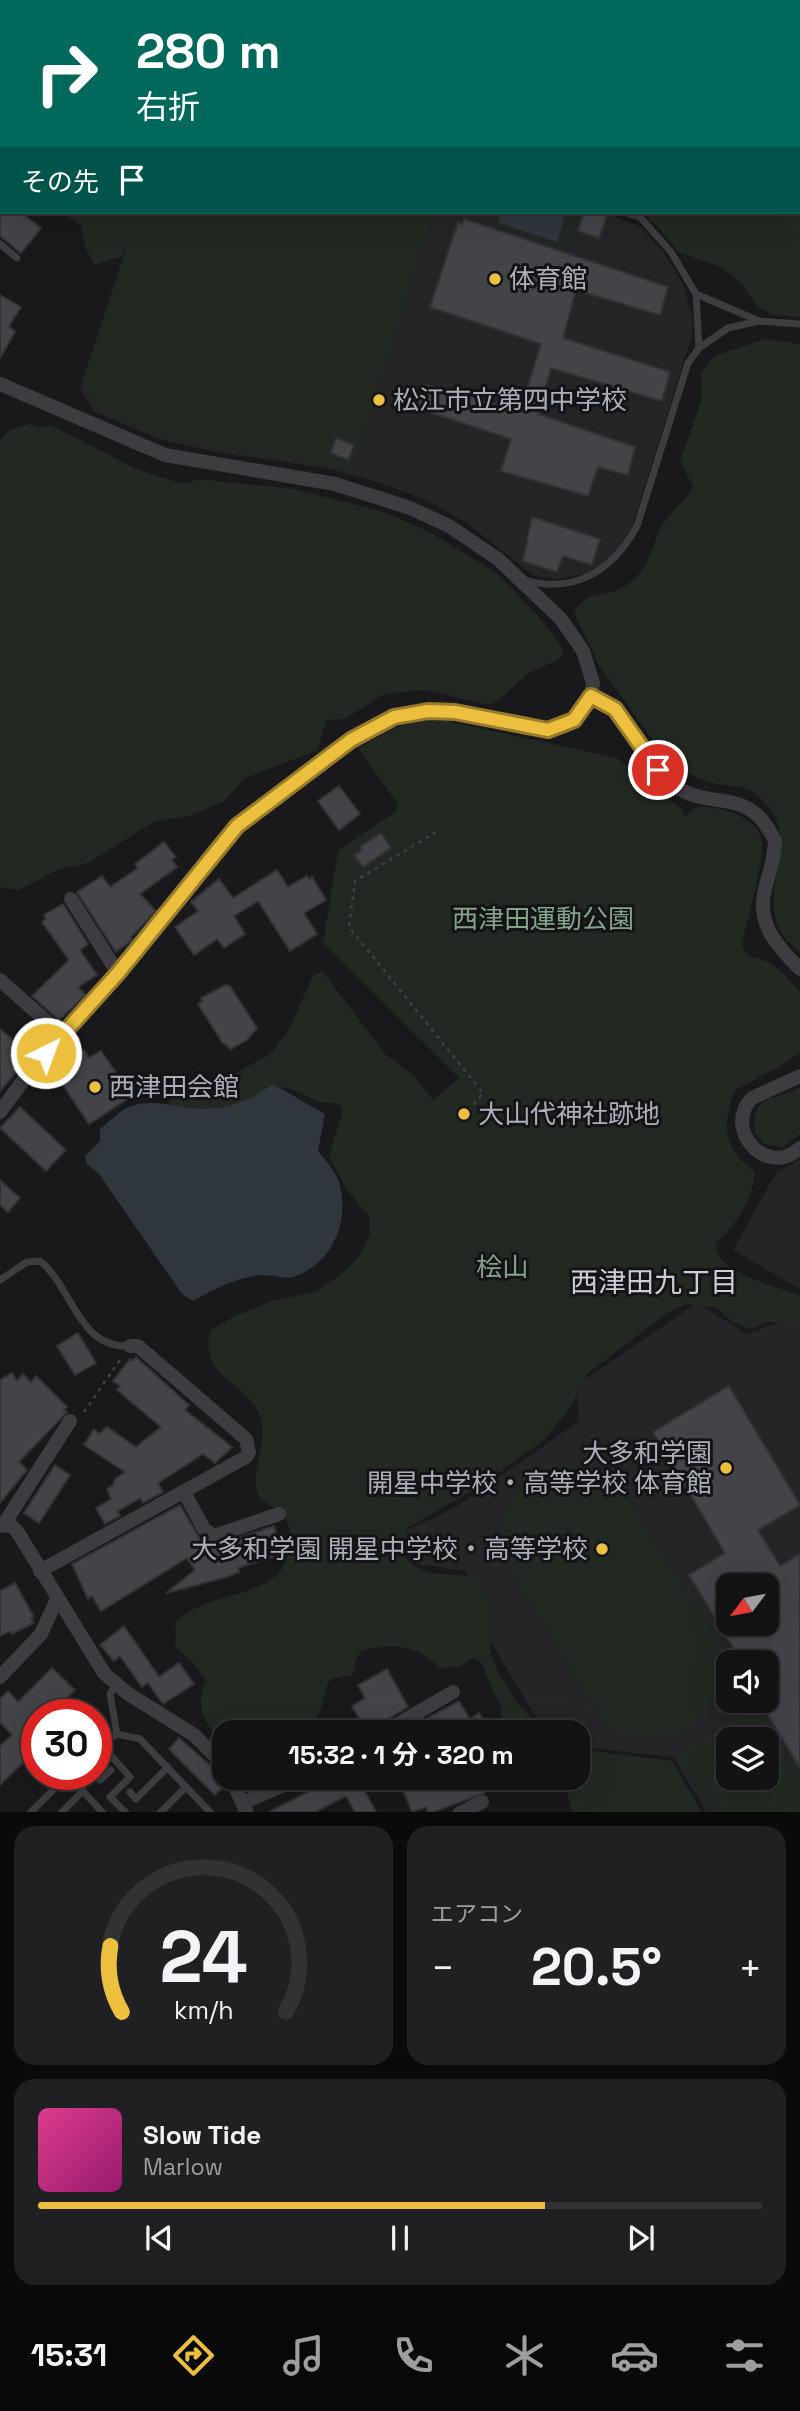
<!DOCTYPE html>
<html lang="ja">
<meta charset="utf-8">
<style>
:root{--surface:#131314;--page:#202022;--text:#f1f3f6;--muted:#9d9ea0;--line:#323234;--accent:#ecbf3f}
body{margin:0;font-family:"Space Grotesk","Noto Sans JP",sans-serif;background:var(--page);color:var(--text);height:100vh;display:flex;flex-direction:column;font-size:26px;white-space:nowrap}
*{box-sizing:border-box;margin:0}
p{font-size:23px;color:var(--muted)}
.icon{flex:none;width:38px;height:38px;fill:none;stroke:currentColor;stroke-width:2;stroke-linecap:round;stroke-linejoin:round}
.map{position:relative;height:1812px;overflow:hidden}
.panel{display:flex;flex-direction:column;gap:14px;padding:14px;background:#0a0a0b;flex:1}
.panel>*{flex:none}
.top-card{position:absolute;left:0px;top:0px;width:802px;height:214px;box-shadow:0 7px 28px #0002,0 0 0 2px var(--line);background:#00695c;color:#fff;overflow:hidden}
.needle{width:46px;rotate:238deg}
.tools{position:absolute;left:716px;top:1573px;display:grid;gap:14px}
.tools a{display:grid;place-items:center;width:63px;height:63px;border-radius:14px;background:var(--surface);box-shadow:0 7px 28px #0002,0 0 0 2px var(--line);font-size:35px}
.speed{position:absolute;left:21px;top:1699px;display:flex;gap:14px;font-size:35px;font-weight:700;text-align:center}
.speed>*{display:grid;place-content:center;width:91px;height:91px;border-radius:50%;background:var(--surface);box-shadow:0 7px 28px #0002,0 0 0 2px var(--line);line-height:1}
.speed .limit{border:10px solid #d22;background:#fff;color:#111}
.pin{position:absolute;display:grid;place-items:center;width:60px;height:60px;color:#fff;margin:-30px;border:4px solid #fff;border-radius:50%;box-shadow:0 2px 7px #0007}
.me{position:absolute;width:77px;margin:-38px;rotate:42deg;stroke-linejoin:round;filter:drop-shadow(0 0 5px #0008)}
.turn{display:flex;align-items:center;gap:24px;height:147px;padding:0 21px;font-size:32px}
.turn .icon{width:91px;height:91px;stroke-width:2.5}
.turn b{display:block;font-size:49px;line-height:60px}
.then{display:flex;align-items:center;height:66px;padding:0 21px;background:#0003;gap:14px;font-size:26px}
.big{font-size:52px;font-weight:700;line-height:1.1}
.panel .widget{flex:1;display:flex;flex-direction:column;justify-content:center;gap:10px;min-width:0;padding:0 24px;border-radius:21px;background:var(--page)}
.panel .dial{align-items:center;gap:0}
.dial svg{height:182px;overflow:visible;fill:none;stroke:var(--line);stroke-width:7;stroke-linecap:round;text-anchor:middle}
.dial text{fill:var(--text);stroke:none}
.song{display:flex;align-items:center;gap:21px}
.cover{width:84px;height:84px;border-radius:10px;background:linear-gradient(135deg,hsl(330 70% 55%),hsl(320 70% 35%))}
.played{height:7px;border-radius:4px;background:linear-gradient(90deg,var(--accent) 70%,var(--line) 70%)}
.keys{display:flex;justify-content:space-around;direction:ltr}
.heat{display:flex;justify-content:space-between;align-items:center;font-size:38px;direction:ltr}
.panel .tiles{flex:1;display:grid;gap:14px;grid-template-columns:1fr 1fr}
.widget:last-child{grid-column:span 2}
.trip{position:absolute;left:212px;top:1720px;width:378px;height:70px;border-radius:21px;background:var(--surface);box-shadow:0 7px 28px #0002,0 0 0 2px var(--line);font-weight:700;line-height:70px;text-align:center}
.tab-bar{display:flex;height:112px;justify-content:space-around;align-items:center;background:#080808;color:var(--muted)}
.tab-bar .icon{width:49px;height:49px}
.tab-bar .selected{color:var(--accent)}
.tab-bar b{font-size:32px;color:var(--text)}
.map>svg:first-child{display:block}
</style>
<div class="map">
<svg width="800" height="1813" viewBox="0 0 800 1813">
<rect width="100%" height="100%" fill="#19191b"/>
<g fill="#252528" fill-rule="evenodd">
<path d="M138,212H604L640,226L664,253L683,284L693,320L692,335L631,530L612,557L588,573L561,579L534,576L467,523L422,498L380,483L327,468L215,452L159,439L93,411L80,388Z"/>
<path d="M800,1159V1289L733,1250L776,1173Z"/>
<path d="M697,1303L747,1334L800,1315V1812H706L673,1757L582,1747L578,1745V1732H545L494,1648L465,1571L412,1563L397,1535L456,1507L579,1421L576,1385ZM728,1586H766V1624H728ZM728,1662H766V1701H728ZM728,1740H766V1778H728Z"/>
</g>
<g fill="#212922" fill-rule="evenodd">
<path d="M0,0H124L2,2V160Z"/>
<path d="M755,0H800V317L773,315L758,307L739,281L721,267L678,252L659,228L641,212H800V2Z"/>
<path d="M61,212H434L352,471L159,436L99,409L85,382L136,229L122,256L94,265L85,246L81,225Z"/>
<path d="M471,212H579L609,223L602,244L573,234L567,250L489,224L490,218Z"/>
<path d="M765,339L800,344V952C794,946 785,940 781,933C757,890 800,850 769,807C764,802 759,795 753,792C743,785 724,786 712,783C696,778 682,771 669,762L600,667L574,613C587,588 605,600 628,584C650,569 651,545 663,524C671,510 688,500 693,486L680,461L702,399L701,374L714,356Z"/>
<path d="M29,424L41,428L51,425L136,469L182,484L199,479L294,489L384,512L431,533L497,573L538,616L560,644L563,653L558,660L530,672L498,700L488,705L427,690L384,694L345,719L326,720L318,750L245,778L224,801L190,816L155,821L88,863L60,869L19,890L0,887V440L10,430Z"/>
<path d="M420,720L447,721L617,758L681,809L685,817L695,807C717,806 752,813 761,837C767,853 746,924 742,945L748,956C772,959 785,975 800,992V1053L779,1067L735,1090C722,1124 723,1149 754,1171C757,1192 733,1231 716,1243C713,1273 777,1286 800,1296V1322H767L751,1329L734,1323L717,1308L685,1304L666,1314L587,1374L570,1408L544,1440L479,1487L407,1528L401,1550C418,1582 446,1570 476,1578L491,1611V1654L499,1674L519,1705L544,1732H496L502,1726L501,1708L481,1662L473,1658L459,1667L440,1668C416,1644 394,1643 362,1650L355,1660L356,1669L351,1676L332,1678C320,1693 326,1701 319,1714C303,1743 252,1732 224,1732V1742L222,1741C204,1723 194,1706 206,1680L190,1659L175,1647L176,1622C205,1594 248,1599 277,1575C290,1563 294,1529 284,1515C276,1505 261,1505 257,1491C251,1467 269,1441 260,1417C246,1378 199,1381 210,1331L233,1317L272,1301L317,1291L344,1272L358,1257L370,1235L369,1216L346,1189L329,1156L343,1111L339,1104L320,1102L286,1087L274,1090L239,1108L205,1112L169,1106L170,1095L184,1087L223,1080L270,1054L287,1033L314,974L323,972L386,1055L414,1076L433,1100L459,1078L323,943L338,851L398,810L397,803L358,748L397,727Z"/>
<path d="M800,1087V1134L783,1147L764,1144L755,1133C750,1091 774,1103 800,1087Z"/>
<path d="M569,1465L601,1471L622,1488L721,1646C726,1716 666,1764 604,1722L499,1552L503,1517L516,1493L540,1475Z"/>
<path d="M757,1707L792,1762L800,1758V1812H712L676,1755ZM728,1740H766V1778H728Z"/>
<path d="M578,1749L672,1761L702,1812H572L567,1792C544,1783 533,1791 510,1778H578Z"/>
</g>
<g fill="#2f363e">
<path d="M501,212H566L557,242L498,223Z"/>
<path d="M273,1084L325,1114L318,1151C325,1160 335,1171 339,1182C350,1219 334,1262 296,1276C287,1280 274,1275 264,1275C239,1276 214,1289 193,1301L182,1294L99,1174L87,1164L85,1156L100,1141V1129C109,1122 120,1110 131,1106C156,1098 177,1108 202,1109C230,1109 251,1100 273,1084Z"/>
</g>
<g fill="#434448" stroke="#333337" stroke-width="2" fill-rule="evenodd">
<path d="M0,212H20L41,228L21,253L0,236Z"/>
<path d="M584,212L607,216L599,238L578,231Z"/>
<path d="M464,219L668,287L660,315L576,290L563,338L670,372L662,401L551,368L538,414L635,447L628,475L598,467L588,496L501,471L511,439L417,408L424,384L445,391L446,388L520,412L541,344L430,307L458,222L462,224Z"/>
<path d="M0,295L21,307L9,326L15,332L0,358Z"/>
<path d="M336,438L354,445L348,460L331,453Z"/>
<path d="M532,517L600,539L592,565L563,556L557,572L523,561Z"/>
<path d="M339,786L360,814L339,830L318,801Z"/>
<path d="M381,833L391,848L363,867L354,855L362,850L360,847Z"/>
<path d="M164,842L176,857L172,860L177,867L140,894L156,911L131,937L132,940L116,952L77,892L102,876L110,887L138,868L135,864Z"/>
<path d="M277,870L288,887L307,876L309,879L312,877L326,900L304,913L317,934L290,951L258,901L234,916L245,934L224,948L217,939L194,955L175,927L198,911L191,902L219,879L233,898Z"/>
<path d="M63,904L88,944L80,950L97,975L78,987L86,995L59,1020L32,996L69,960L42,922L46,919L44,915Z"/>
<path d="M225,985L230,986L257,1028L247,1040L231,1049L222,1042L198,1004L203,1001L201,998Z"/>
<path d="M0,1029L31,1055L0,1091Z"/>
<path d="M84,1050L89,1058L101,1051L132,1096L89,1124L59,1079L77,1066L72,1058Z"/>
<path d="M20,1107L66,1150L46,1171L0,1128Z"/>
<path d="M0,1180L20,1198L8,1212L0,1205Z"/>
<path d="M78,1333L96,1363L75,1375L57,1346Z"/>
<path d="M136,1357L189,1405L185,1410L232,1447L215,1463L203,1454L158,1483L163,1492L143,1503L140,1498L118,1511L120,1516L105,1524L96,1508L111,1499L107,1489L113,1485L115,1479L125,1472L84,1445L94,1429L99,1434L107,1427L136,1447L161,1427L117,1390L120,1386L113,1381L130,1359L132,1361Z"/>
<path d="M12,1373L17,1381L23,1374L31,1382L36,1376L67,1407L64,1410L67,1412L19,1462L27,1470L0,1503V1380Z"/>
<path d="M729,1386L800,1505L758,1530L780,1566L800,1554V1768L759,1701H766V1662H742L689,1575L725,1553L653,1432ZM728,1586H766V1606L778,1624H728Z"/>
<path d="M55,1465L70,1475L39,1523L24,1513Z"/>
<path d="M180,1505L204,1546L217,1545L274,1526L282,1554L238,1568L239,1572L227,1577L166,1593L195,1570L187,1558L101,1611L92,1596L88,1599L72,1564Z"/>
<path d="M15,1583L34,1617L31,1618L34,1623L12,1634L10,1631L0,1636V1591Z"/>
<path d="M124,1626L159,1677L179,1663L194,1684L163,1704L148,1683L142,1687L120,1656L114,1661L100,1645Z"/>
<path d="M52,1668L75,1690L50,1715H37V1749L0,1785V1746L12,1735L0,1722V1699L8,1691L18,1702Z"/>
<path d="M387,1669L408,1707L379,1724L374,1732H367L352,1706L365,1698L358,1685Z"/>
<path d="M459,1701L470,1719L479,1713L487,1726L479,1732H402Z"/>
<path d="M179,1738L219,1773L224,1786L215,1795L169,1749Z"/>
<path d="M334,1778H382L363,1788L376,1812H355L346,1796L315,1812H269L314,1789L313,1786Z"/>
<path d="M398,1778H425L431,1791L463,1778H479L485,1793L433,1812H428L426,1807L412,1812Z"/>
</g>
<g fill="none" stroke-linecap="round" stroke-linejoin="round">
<g stroke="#404146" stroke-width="2.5" stroke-dasharray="3.5 5" stroke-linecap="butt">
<path d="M436,832L355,881L349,927L483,1093L469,1110"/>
<path d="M84,1412L122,1357"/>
</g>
<g stroke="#3c3c41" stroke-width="7">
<path d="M623,212L640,217L671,252L696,294L759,321L728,328L699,348"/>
<path d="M0,244L17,258"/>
<path d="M759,321L800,324"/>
<path d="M525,580C575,595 614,569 637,526L688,363L699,348L696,294"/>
<path d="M0,1280L27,1262L40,1261C74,1289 78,1349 130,1346"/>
<path d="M116,1685L110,1694L117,1734"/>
<path d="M101,1744L130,1777L110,1797L126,1813"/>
<path d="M96,1748L117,1734L140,1739L211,1813"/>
<path d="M95,1774L100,1780L111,1770"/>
<path d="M68,1775L103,1813"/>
<path d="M130,1792L136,1799L168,1767"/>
<path d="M30,1813L69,1774"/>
<path d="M61,1813L83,1791"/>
<path d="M160,1813L186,1787"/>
</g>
<g stroke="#3c3c41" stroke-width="14">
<path d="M554,2L557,0"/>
<path d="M648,2L650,0"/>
<path d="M0,384L165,455L335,484L410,508L449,526L498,559L561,619L583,651L593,683L591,696L581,714L564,726L548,730L531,728L482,717L428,711L394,717L351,740L237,826L118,973L30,1071L0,1112"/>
<path d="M591,696C630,711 639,757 671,783C710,814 748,782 775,841C775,857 769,873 765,889C756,924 777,946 800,969"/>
<path d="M71,899L118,973"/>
<path d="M0,980L62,1035"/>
<path d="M800,1076L752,1098C722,1129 767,1179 800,1148"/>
<path d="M184,1492L204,1529L214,1536L279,1514"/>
<path d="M4,1524L70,1421"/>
<path d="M0,1526L10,1525L17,1531L104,1673L127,1693L194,1735L224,1765"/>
<path d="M40,1571L246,1457L249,1452L246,1439L138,1346H130"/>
<path d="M0,1677L41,1634L57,1599"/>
<path d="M384,1732L453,1692"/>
<path d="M231,1778L247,1813"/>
<path d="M243,1803L299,1778"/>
<path d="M460,1813L482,1802"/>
</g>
</g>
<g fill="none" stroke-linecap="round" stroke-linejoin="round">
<g stroke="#997c29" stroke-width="18">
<path id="route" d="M46,1053L118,973L237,826L351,740L394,717L428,711L455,712L548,730L574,720L591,696L615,709L658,770"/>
</g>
<use href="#route" stroke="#ecbf3f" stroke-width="12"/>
</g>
<g fill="#ecbf3f" stroke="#141416" stroke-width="2.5">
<circle cx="495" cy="279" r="7"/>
<circle cx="379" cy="400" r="7"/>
<circle cx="95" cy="1087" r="7"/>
<circle cx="464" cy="1114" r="7"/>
<circle cx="726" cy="1468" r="7"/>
<circle cx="602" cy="1549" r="7"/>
</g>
<g text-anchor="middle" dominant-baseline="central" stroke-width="6" stroke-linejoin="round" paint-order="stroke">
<g font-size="26" fill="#abafba" stroke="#141416" text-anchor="start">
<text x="509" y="279">体育館</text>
<text x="393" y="400">松江市立第四中学校</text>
<text x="109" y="1087">西津田会館</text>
<text x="478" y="1114">大山代神社跡地</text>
<text x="712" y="1453" text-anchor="end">大多和学園<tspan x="712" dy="30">開星中学校・高等学校 体育館</tspan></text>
<text x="588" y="1549" text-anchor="end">大多和学園 開星中学校・高等学校</text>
</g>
<g font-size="26" fill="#83a488" stroke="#141416">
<text x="543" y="919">西津田運動公園</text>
<text x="502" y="1267">桧山</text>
</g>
<g font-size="28" fill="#ccced6" stroke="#141416">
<text x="654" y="1282">西津田九丁目</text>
</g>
</g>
</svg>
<div class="tools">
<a><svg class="needle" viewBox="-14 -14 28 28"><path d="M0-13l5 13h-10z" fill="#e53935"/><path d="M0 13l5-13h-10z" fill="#9d9ea0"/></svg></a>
<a><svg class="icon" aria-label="sound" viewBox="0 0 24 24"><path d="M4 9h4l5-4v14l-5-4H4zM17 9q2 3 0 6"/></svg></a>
<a><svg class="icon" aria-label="layers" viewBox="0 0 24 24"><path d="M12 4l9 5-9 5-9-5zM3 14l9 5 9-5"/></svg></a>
</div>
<div class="speed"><div class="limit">30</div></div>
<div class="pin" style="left:658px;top:770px;background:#d93025"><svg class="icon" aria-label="arrive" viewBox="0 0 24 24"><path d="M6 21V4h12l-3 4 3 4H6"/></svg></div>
<svg class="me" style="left:46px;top:1053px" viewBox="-20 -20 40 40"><circle r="17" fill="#ecbf3f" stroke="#fff" stroke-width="3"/><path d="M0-11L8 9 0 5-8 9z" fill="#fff"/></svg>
<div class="trip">15:32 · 1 分 · 320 m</div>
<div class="top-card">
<div class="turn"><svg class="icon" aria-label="right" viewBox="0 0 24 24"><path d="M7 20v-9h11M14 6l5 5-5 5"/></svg><div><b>280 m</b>右折</div></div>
<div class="then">その先<svg class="icon" aria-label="arrive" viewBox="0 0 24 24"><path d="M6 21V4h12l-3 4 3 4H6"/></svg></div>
</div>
</div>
<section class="panel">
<div class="tiles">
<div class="widget dial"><svg viewBox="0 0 100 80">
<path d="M14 69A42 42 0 1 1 86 69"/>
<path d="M14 69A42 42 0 0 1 9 40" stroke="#ecbf3f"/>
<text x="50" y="56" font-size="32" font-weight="700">24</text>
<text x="50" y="72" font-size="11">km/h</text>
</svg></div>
<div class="widget"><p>エアコン</p>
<div class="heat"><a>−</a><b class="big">20.5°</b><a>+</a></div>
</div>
<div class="widget">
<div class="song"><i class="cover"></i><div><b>Slow Tide</b><p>Marlow</p></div></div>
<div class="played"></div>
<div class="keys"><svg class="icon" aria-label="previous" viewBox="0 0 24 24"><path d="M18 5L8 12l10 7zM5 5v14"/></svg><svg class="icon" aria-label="pause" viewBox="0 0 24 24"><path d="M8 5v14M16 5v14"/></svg><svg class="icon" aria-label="next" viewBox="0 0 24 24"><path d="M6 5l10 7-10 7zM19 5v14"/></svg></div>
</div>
</div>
</section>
<nav class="tab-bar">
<b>15:31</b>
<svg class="icon selected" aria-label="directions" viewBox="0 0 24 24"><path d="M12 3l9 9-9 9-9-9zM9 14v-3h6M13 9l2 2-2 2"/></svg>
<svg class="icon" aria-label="music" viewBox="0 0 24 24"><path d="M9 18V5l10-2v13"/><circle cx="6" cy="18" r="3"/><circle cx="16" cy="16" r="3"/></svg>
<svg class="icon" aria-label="phone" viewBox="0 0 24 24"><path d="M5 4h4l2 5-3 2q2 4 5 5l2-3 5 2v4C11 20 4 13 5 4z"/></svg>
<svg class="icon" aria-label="climate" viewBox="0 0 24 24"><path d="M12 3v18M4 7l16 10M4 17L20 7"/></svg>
<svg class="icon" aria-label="car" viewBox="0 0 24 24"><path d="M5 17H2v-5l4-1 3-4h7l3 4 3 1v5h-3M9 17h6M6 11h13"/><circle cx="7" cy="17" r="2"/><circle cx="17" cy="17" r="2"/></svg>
<svg class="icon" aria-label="filters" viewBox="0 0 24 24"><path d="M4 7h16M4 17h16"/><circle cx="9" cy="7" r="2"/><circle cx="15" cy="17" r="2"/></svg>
</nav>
